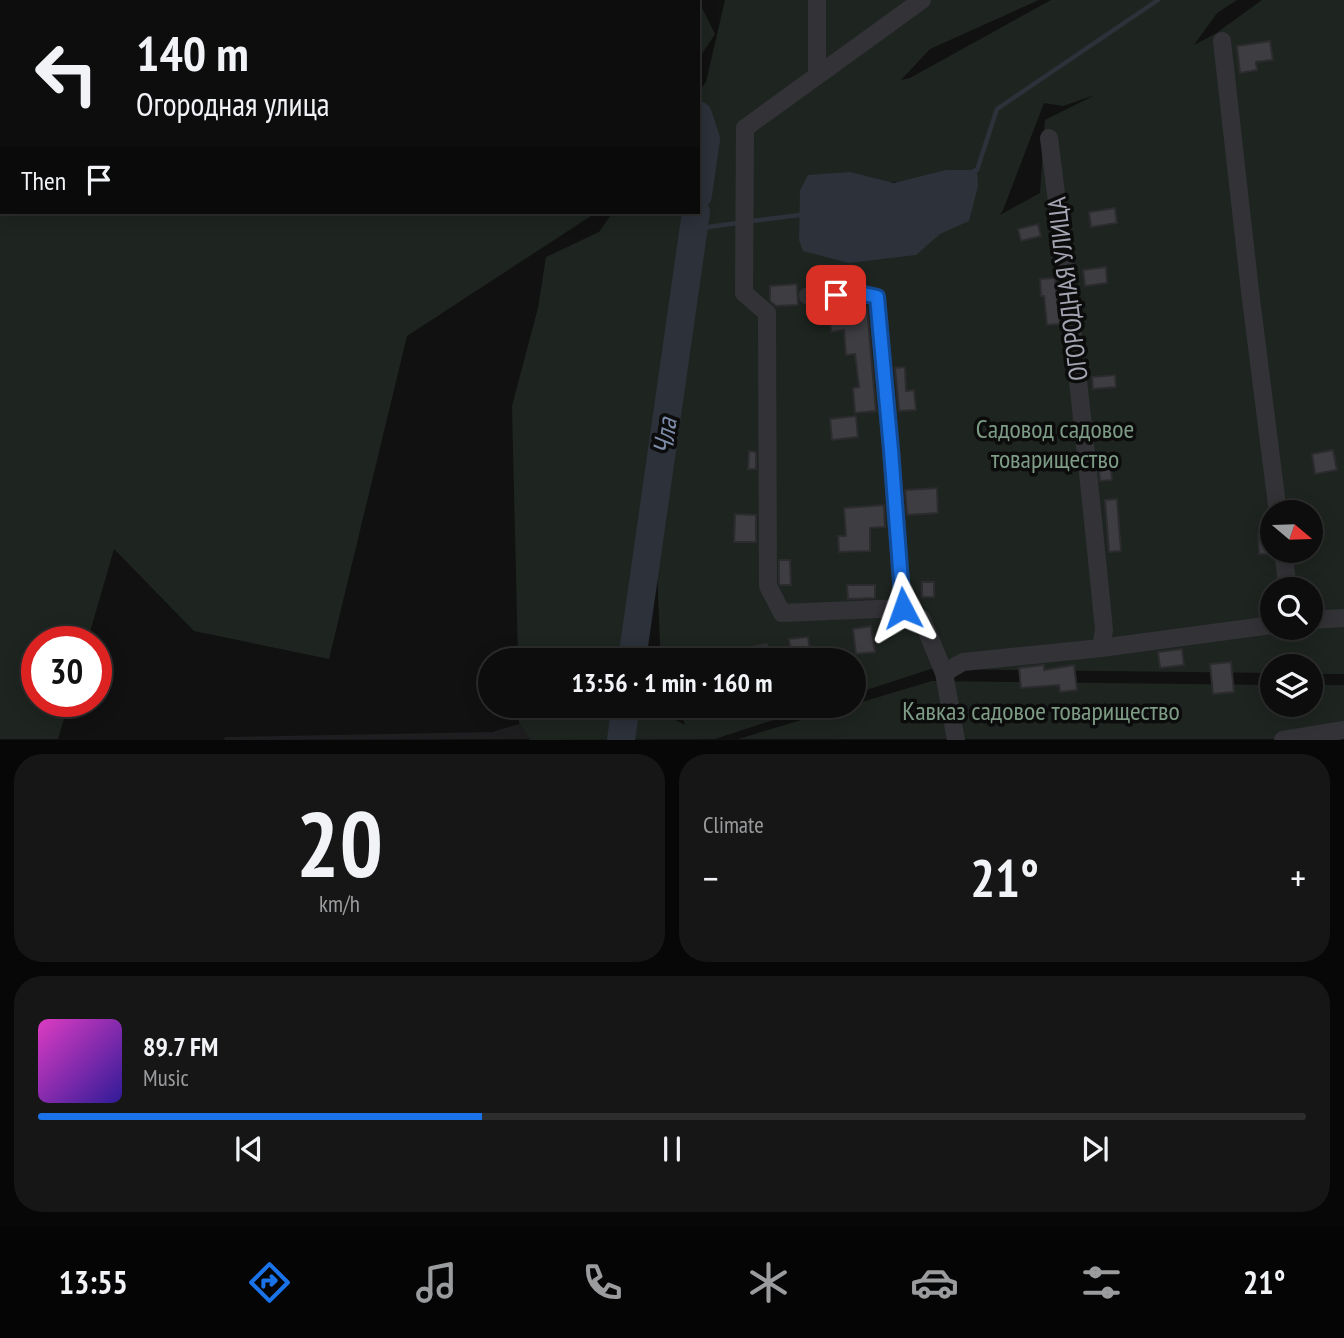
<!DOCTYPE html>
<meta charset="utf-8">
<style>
:root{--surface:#0d0d0e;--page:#161617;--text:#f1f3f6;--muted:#9a9c9e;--line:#2d2d2e;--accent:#1a73e8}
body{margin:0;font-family:"PT Sans Narrow",sans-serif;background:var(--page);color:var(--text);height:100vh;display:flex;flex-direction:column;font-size:26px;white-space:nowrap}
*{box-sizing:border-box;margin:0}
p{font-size:23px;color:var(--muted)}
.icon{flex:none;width:38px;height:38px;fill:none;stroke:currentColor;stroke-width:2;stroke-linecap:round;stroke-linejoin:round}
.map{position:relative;height:740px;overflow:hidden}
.sheet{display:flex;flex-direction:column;gap:14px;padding:14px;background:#070708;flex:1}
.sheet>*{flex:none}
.top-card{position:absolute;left:0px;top:0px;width:700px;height:214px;box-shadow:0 4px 18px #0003,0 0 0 2px var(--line);background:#0d0d0e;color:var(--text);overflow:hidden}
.needle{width:46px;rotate:109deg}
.fabs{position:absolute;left:1260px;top:500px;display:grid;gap:14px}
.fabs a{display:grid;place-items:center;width:63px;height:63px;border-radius:50%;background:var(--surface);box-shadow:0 4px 18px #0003,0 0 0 2px var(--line);font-size:35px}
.speed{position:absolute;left:21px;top:626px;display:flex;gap:14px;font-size:35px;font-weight:700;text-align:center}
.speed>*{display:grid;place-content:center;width:91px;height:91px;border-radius:50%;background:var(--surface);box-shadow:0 4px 18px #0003,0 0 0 2px var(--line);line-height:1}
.speed .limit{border:10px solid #d22;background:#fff;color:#111}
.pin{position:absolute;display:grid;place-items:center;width:60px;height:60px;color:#fff;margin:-30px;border-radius:14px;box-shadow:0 4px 10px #0006}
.me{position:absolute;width:77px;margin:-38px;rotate:356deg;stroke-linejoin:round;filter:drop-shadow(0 0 5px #0008)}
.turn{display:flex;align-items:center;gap:24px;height:147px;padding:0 21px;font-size:32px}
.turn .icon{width:91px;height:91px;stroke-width:2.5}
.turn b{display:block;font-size:49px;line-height:60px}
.then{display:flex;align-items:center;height:66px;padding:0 21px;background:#0003;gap:14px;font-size:26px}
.big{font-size:52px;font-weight:700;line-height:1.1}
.sheet .widget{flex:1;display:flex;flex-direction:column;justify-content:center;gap:10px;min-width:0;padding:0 24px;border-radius:28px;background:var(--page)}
.sheet .dial{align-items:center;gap:0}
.dial b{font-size:91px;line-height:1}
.song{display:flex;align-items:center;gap:21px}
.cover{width:84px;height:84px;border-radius:10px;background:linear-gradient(135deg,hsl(310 70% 55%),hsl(250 70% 35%))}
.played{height:7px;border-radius:4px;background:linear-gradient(90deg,var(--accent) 35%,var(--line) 35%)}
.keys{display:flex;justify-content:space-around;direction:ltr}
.heat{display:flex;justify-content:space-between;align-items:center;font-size:38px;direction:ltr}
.sheet .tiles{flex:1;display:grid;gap:14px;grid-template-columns:1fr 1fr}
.widget:last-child{grid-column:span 2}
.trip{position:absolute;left:478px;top:648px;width:388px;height:70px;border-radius:35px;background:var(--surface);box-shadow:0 4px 18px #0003,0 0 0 2px var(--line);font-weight:700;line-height:70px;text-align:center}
.menu{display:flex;height:112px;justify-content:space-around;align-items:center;background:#050506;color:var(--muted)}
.menu .icon{width:49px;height:49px}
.menu .current{color:var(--accent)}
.menu b{font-size:32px;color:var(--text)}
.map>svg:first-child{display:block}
</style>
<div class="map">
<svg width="1344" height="740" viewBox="0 0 1344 740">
<rect width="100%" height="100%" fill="#111112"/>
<path fill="#1e1d1f" d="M525,722L530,739L224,740L225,737L492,732Z"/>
<g fill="#1e2520" fill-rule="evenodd">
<path d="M0,0H698L715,34L698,60V2H2V212H597L407,336L329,659L194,631L114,549L87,642H37V702H69L58,739H0Z"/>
<path d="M725,0H1039L930,49L901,80L910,78L1051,0H1237L1217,13L1194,45L1215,34L1262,0H1344V674H1311V667H1272V673L931,669L854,694V660H665L660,644L657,568L645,660H518L512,406L538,308L546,257L599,232L613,212H698V93L706,82ZM1095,95L1045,120L1040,193L1000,215L1003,210L1044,103L1063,106ZM885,182H917L910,238ZM1272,513H1311V551H1272ZM1272,590H1311V628H1272Z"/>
<path d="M932,681L1272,685V705H1311V685H1344V739H738Z"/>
<path d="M519,705H647L685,725L679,705H819L715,739L530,740L519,722Z"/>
</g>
<path fill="#2c313a" d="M946,170H977L978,186L969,221L940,234L916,255L849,263L803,251L799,240L800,190L808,175L850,172L894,183Z"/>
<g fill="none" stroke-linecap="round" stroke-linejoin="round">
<g stroke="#2c313a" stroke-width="4.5">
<path d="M974,171L977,170L997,109L1158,0"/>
<path d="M751,221L800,215L803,218"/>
<path d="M693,229L738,223"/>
</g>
<g stroke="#2c313a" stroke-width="28">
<path d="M661,0L662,2"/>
<path d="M698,115L706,139L698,195"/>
<path d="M632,660L696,212"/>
<path d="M621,740L626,705"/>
</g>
</g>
<g fill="#3e3e42" stroke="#2c2b2e" stroke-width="2">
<path d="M1270,41L1273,60L1256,62L1257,70L1240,73L1237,46Z"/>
<path d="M1115,208L1117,223L1091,227L1089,212Z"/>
<path d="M1038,224L1041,236L1021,241L1018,229Z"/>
<path d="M1106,267L1107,283L1085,286L1083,270Z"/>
<path d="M1055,278L1060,324L1047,325L1044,296H1041L1040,279Z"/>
<path d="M797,284L798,305L776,306L770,301V286Z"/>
<path d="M859,306V309L867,308L876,411L855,413L853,388L859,387L855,354L846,355L844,330L831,332L829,307Z"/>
<path d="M905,367L906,391L914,390L916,410L899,411L895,368Z"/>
<path d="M1115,375L1116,387L1093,389L1092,377Z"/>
<path d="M856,416L858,437L832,440L830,419Z"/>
<path d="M1333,450L1337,470L1315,474L1312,454Z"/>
<path d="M749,451L756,452V469H748Z"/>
<path d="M1110,459L1112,480L1100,481L1098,460Z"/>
<path d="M937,488L938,513L907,515L905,490Z"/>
<path d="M1117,499L1121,551L1109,552L1105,500Z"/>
<path d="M884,505L885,527L870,528V551L839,552L838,536H846L844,508Z"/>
<path d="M735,514L756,515V542H734Z"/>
<path d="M1272,534V554H1259L1258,535Z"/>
<path d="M779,560H790L791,585H780L779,583Z"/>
<rect x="922" y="582" width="12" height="15"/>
<path d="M847,585H875V598L848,599Z"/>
<path d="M871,626L875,652L856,654L853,629Z"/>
<path d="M808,637L811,657L792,660L789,639Z"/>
<path d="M767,644L769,660H749L747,648Z"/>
<path d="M1182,649L1184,665L1160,668L1158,652Z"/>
<path d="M1231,662L1234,692L1213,694L1210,664Z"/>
<path d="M1044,665V670L1074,665L1077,690L1060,692L1059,685L1021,688L1019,668Z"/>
</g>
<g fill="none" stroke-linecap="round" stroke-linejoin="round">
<g stroke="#333337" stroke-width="18">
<path d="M922,0L745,128L744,293L767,313L768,586L782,613L903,608L922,619L944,673L956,740"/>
<path d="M1222,41L1250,291L1278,513"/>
<path d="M817,76V0"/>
<path d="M1049,138C1070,302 1088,466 1104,630L1101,648"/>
<path d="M808,296L864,294L877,297L891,450L903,608"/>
<path d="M1283,551L1288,590"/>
<path d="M1311,620L1344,618"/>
<path d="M944,673L963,662L1101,648L1272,625"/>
<path d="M1283,740L1344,730"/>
</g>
</g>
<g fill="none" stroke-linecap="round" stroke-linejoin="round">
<g stroke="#114b97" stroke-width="18">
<path id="route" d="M836,295L864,294L877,297L891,450L903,608"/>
</g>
<use href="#route" stroke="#1a73e8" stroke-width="12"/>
</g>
<g text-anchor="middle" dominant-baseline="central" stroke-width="7" stroke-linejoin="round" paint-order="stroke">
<g font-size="26" fill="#a4a5b2" stroke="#0c0c0d">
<text transform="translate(1067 289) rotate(-97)">ОГОРОДНАЯ УЛИЦА</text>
</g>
<g font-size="26" fill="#7d9b85" stroke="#0c0c0d">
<text x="1055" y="428">Садовод садовое<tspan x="1055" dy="30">товарищество</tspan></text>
<text x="1041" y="710">Кавказ садовое товарищество</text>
</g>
<g font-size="28" font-style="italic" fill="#7e8caa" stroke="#0c0c0d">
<text transform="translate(664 436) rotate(-82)">Чла</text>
</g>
</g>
</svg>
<div class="fabs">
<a><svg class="needle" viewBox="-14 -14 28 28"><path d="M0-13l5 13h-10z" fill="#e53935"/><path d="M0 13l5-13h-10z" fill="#9a9c9e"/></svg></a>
<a><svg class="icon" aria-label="search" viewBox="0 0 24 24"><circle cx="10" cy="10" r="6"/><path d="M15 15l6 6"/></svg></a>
<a><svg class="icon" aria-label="layers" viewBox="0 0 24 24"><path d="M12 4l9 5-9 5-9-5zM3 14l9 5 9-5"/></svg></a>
</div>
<div class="speed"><div class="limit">30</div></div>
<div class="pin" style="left:836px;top:295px;background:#d93025"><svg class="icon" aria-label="arrive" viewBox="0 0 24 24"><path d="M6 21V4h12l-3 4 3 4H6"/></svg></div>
<svg class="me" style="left:903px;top:608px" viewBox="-20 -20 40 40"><path d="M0-17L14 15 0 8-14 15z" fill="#1a73e8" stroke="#fff" stroke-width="4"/></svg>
<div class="trip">13:56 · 1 min · 160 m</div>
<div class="top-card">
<div class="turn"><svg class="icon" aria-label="left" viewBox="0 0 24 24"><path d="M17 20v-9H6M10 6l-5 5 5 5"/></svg><div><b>140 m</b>Огородная улица</div></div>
<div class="then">Then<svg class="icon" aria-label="arrive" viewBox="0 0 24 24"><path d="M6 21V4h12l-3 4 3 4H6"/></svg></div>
</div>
</div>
<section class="sheet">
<div class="tiles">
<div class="widget dial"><b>20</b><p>km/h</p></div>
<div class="widget"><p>Climate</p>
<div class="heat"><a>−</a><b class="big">21°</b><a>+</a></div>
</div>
<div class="widget">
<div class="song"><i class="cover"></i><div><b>89.7 FM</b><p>Music</p></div></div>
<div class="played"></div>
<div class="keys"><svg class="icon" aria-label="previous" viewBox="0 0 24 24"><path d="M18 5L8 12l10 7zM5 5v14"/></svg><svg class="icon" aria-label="pause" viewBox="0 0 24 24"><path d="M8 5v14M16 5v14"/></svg><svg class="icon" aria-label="next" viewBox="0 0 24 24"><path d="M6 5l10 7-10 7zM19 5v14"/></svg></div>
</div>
</div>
</section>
<nav class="menu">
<b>13:55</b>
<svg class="icon current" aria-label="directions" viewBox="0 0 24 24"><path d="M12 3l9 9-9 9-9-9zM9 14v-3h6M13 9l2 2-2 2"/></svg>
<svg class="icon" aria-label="music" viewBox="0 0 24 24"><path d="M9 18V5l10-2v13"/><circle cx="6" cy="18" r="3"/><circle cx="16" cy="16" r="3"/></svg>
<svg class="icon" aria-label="phone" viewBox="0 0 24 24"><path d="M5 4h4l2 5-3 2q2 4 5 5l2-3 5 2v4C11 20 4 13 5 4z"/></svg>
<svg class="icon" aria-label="climate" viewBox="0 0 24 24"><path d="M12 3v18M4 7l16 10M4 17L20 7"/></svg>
<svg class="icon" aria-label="car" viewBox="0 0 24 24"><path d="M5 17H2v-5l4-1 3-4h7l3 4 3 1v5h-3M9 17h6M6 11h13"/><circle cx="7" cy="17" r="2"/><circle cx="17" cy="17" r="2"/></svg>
<svg class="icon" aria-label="filters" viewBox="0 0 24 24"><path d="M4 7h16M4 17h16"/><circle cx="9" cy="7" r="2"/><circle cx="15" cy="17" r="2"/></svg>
<b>21°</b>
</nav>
